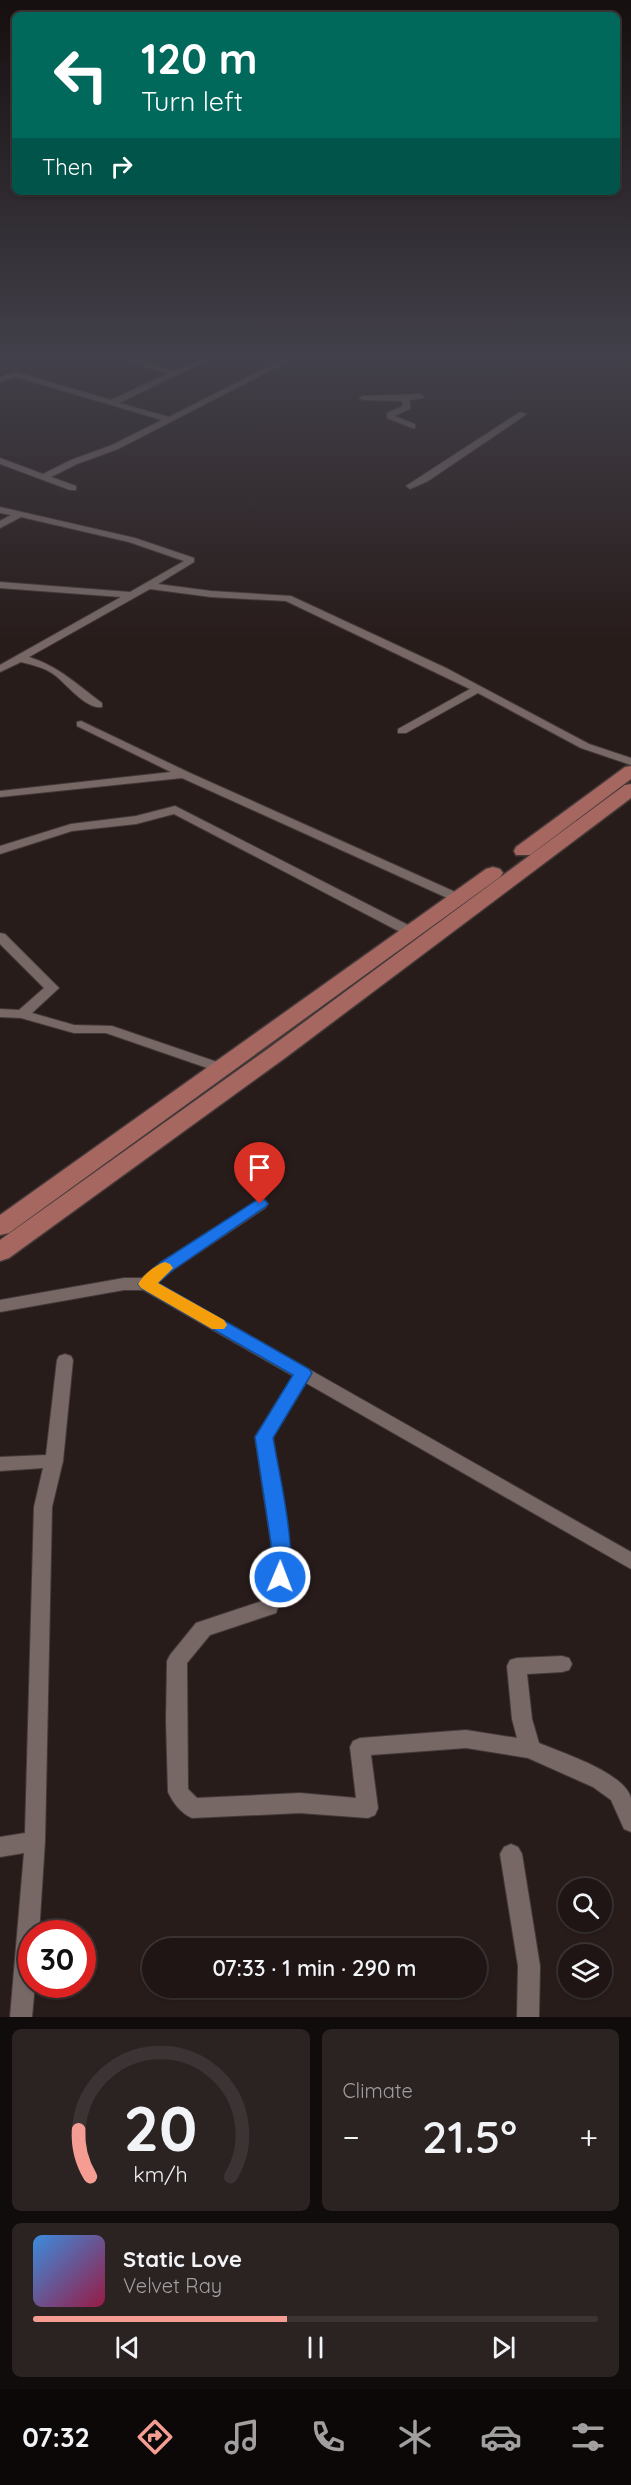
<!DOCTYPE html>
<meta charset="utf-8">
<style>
:root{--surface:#1e1514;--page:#2b2222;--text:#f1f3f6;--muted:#a19fa0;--line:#3c3434;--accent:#f59c93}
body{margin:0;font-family:Quicksand,sans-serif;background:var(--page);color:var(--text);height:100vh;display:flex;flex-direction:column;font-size:22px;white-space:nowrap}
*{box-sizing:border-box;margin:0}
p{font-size:20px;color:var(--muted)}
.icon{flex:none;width:33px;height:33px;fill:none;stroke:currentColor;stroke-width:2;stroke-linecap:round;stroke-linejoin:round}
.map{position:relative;height:2017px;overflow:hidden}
.side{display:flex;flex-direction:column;gap:12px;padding:12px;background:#100c0b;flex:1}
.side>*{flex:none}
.hud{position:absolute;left:12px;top:12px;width:608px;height:183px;border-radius:9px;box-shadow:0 2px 4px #0004,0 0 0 2px var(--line);background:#00695c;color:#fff;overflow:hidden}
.controls{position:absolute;left:558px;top:1878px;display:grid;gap:12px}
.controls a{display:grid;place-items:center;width:54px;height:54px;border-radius:50%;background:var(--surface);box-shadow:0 2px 4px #0004,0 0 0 2px var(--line);font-size:30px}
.speed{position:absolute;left:18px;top:1920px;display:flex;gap:12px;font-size:30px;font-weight:700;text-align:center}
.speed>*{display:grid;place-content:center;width:78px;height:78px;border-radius:50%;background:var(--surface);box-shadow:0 2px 4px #0004,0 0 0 2px var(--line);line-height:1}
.speed .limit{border:9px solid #d22;background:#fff;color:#111}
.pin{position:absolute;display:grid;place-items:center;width:51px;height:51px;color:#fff;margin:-62px -26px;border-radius:50% 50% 50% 0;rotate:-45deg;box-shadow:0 0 6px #0007}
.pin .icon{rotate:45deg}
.me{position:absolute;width:66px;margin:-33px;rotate:1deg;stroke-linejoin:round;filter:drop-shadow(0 0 4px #0008)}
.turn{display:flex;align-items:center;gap:21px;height:126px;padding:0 30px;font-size:27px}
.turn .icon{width:78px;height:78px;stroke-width:2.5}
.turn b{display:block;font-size:42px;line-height:51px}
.then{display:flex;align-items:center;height:57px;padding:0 30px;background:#0003;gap:12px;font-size:22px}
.big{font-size:45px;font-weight:600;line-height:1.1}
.side .tile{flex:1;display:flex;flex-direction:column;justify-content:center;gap:9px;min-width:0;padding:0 21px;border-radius:9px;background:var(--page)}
.side .dial{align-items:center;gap:0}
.dial svg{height:156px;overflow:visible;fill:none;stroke:var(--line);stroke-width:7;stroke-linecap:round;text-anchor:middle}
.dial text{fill:var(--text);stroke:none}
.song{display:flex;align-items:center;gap:18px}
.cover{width:72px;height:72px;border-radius:9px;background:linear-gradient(135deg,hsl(210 70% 55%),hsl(340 70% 35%))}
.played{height:6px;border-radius:3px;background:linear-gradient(90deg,var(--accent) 45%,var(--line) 45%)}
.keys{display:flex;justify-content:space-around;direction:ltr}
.heat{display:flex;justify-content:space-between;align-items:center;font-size:33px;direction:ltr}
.side .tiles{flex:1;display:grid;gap:12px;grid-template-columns:1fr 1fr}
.tile:last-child{grid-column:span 2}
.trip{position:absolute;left:142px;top:1938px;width:345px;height:60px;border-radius:30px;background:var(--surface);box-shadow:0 2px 4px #0004,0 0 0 2px var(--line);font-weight:600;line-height:60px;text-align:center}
.tab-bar{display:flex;height:96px;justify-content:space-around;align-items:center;background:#0c0808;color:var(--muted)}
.tab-bar .icon{width:42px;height:42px}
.tab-bar .on{color:var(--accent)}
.tab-bar b{font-size:27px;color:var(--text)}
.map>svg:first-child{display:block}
</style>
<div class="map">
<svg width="631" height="2017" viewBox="0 0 631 2017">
<rect width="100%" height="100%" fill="#281c1b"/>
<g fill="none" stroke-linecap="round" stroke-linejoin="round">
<g stroke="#443939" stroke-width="2">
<g id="minor">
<path d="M118,357H130L174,371L204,357H214L119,403L169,417L287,357H297L118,449L77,464L51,477L76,486V490H70L0,464V458L43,474L71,460L112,445L162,420L16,377L0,382V377L16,372L111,400L167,374Z"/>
<path d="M420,394L424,396L423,398L410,400V409L394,416L415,424V428H412L387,418V413L403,406L402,401L363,400L359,398L363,396Z"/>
<path d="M520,412L527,414L428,481L410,489L406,486Z"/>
<path d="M0,507L135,538L194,558V562L158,584L211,591L291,596L446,668L589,744L631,758V765L581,748L478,693L406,733H398V729L470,689L286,601L211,597L150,589L29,657C60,667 76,684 102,703V707C87,710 67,685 56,676C46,668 33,665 21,662L0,672V665L121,597L0,588V582L130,592L184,561L129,542L21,517L0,528V521L11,515L0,513Z"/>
<path d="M81,721L190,773L462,895L464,898L462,901H454L182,778L0,797V791L171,772L77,726V722Z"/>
<path d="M175,806L416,929L417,932L416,935H406L174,814L136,824L72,831L0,854V846L71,824L136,816Z"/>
<path d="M0,933L5,934L59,988L32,1013L74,1025L112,1026L226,1065L228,1068L221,1072L216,1071L106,1033H74L21,1018L0,1017V1009L19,1010L44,988L0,944Z"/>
<path d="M260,1199L265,1200L268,1204L265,1208L173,1270L157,1283L631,1552V1569L306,1383L273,1437L289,1543V1577L276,1613L210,1635L187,1663L188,1789L197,1798L300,1793L356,1798L350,1747L353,1741L360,1738L466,1730L517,1738L512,1719L507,1666L510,1660L517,1658L562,1656L569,1658L572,1664L569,1670L562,1672L527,1674L532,1719L539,1743C562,1753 624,1772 631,1798C631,1808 631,1821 631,1832L624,1829L611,1800L593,1787L528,1758L466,1748L371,1755L378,1808L375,1815L368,1818L300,1813L192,1818C181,1813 173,1803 168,1792L166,1721L167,1661L170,1655L196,1623L262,1601L271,1577V1543L255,1437L293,1376L143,1290H124L0,1312V1300L124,1278H142L161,1262Z"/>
<path d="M65,1354L71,1356L73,1360L63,1461L52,1507L45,1841L39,1934H32V1984H35L32,2017H10L24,1853L0,1857V1837L25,1833L34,1507L43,1468L0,1471V1457L46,1455L57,1360L59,1356Z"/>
<path d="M511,1844L518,1847L522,1854L540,1966L539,2017H517L518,1966L500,1854L504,1847Z"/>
</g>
</g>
<g stroke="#443939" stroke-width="3">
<g id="primary">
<path d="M631,766V779L530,855H516L514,851L516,847L625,767Z"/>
<path d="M631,784V798L285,1058L9,1258L0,1261V1240L269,1048L625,785Z"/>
<path d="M493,867L500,869L503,873L500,877L9,1233L0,1235V1215L486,869Z"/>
</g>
</g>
<use href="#minor" fill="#776866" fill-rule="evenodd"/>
<use href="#primary" fill="#a66761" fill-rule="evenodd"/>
</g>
<linearGradient id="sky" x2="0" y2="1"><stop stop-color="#160f0f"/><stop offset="0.56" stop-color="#42404a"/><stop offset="1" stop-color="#42404a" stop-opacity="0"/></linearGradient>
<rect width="631" height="639" fill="url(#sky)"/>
<path fill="#1a73e8" stroke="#114b97" stroke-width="1.5" d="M260,1198L265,1200L268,1204L265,1207L173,1270L158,1283L309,1369L312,1373L273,1438C278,1468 299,1558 287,1583L280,1585L273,1583L270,1577L271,1543L255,1437L293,1375L141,1288L138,1284L161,1262Z"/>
<path fill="#f59e0b" d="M165,1262L170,1264L173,1268L158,1283L224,1320L227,1325L224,1329H212L141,1288L138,1284C143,1275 155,1265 165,1262Z"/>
</svg>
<div class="controls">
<a><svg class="icon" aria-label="search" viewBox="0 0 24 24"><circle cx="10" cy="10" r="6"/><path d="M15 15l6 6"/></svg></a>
<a><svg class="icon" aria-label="layers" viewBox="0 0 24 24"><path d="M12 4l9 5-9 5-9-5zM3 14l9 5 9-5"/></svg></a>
</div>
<div class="speed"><div class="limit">30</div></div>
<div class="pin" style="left:260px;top:1204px;background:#d93025"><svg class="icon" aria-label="arrive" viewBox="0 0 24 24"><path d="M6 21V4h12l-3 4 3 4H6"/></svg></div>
<svg class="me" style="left:280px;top:1577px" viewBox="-20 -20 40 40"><circle r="17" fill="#1a73e8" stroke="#fff" stroke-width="3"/><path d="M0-11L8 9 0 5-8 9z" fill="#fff"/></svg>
<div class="trip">07:33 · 1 min · 290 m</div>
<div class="hud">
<div class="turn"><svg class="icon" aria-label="left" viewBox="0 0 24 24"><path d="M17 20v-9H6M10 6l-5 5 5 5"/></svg><div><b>120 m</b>Turn left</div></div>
<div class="then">Then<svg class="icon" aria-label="right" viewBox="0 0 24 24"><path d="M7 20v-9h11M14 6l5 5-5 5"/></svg></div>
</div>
</div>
<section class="side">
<div class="tiles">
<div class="tile dial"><svg viewBox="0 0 100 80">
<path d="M14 69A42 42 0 1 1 86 69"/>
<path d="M14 69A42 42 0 0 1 8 45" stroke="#f59c93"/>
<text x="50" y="56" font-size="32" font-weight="700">20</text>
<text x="50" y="72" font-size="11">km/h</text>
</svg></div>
<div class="tile"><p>Climate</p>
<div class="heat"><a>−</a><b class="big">21.5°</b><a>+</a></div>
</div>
<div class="tile">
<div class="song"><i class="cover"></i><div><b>Static Love</b><p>Velvet Ray</p></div></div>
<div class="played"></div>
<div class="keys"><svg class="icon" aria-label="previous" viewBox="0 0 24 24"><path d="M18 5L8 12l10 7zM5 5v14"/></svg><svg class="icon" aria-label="pause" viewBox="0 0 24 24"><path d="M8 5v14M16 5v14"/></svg><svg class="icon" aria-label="next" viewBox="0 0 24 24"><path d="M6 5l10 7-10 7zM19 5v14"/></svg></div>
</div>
</div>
</section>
<nav class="tab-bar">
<b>07:32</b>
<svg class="icon on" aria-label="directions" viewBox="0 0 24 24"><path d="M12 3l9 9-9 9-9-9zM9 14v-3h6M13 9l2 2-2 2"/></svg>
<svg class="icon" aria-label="music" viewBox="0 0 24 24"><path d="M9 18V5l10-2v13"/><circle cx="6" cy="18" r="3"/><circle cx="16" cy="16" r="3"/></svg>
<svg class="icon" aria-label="phone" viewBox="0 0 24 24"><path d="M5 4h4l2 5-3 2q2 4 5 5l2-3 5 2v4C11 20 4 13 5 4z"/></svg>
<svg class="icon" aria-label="climate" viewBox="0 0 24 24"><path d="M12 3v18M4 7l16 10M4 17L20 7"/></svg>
<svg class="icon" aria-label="car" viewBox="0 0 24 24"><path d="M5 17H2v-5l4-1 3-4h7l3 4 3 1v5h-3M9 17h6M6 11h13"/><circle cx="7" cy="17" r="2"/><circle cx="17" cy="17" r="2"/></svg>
<svg class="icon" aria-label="filters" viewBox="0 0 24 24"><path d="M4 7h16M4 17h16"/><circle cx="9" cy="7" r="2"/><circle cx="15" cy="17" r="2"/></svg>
</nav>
